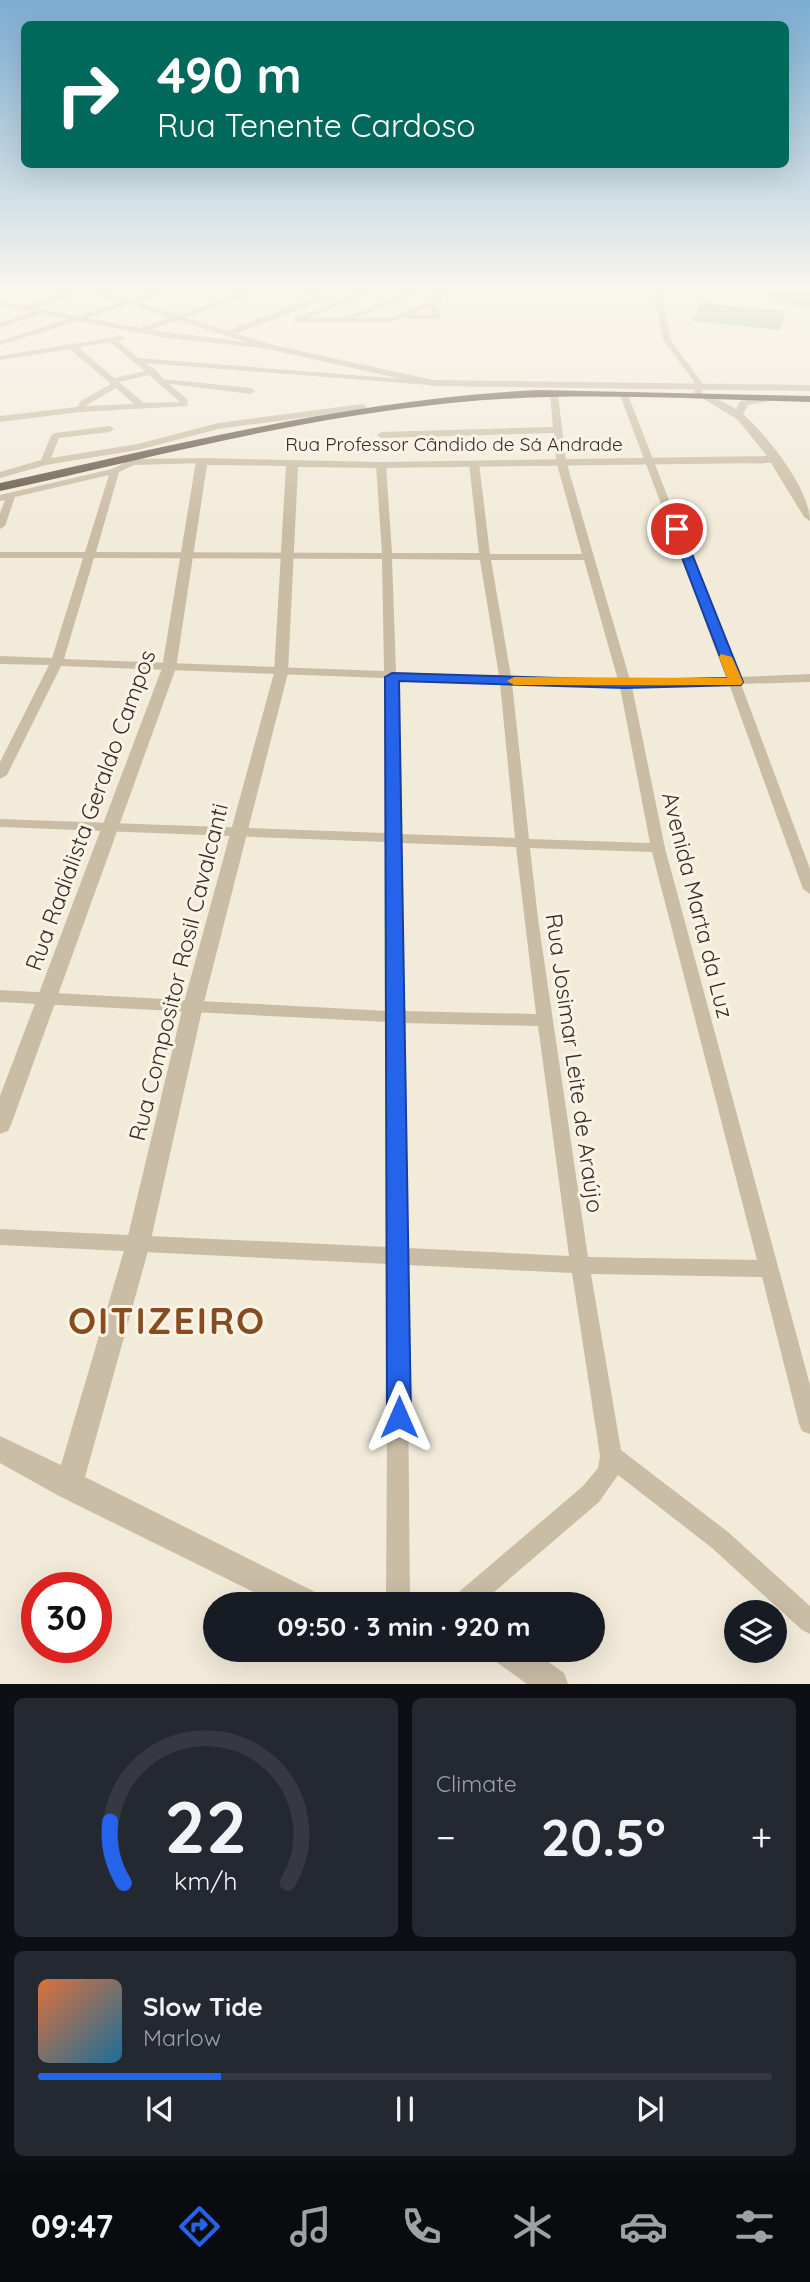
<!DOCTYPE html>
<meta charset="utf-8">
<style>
:root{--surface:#171b24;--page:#242831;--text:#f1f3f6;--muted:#9ea1a6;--line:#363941;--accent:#2563eb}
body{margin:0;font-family:Quicksand,sans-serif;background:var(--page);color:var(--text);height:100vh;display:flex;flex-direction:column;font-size:26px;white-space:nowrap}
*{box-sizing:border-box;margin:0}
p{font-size:23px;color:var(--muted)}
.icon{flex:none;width:38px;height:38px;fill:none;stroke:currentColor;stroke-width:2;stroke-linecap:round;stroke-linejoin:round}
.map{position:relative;height:1684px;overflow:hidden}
.panel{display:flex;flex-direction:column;gap:14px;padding:14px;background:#0d0f14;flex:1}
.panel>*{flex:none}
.banner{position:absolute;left:21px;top:21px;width:768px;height:147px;border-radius:10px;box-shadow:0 7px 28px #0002;background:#00695c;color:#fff;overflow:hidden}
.controls{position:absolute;left:724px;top:1600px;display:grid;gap:14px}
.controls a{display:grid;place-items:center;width:63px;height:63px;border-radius:50%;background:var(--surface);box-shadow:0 7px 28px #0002;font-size:35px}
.speed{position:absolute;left:21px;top:1572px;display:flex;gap:14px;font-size:35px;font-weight:700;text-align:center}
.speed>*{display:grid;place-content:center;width:91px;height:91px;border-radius:50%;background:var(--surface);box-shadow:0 7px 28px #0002;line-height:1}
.speed .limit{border:10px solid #d22;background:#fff;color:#111}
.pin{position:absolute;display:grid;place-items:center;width:60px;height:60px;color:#fff;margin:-30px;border:4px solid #fff;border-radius:50%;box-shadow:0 2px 7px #0007}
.me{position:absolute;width:77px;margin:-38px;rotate:0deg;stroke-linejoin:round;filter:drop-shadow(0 0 5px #0008)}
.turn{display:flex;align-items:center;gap:24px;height:147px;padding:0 21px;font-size:32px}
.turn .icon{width:91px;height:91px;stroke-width:2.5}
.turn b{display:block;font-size:49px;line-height:60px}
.big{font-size:52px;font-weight:700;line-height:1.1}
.panel .tile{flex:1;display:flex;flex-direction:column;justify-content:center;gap:10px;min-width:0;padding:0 24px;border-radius:10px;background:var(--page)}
.panel .dial{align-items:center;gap:0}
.dial svg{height:182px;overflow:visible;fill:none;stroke:var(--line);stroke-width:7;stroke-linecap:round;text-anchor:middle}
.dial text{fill:var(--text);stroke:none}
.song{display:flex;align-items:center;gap:21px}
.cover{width:84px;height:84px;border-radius:10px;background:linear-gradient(135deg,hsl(20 70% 55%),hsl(200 70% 35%))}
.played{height:7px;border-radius:4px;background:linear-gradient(90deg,var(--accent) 25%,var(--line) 25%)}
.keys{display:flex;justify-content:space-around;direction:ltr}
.heat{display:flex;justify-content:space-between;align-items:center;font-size:38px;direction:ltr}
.panel .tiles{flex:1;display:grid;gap:14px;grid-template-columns:1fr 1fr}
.tile:last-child{grid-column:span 2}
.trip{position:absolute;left:203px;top:1592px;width:402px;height:70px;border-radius:35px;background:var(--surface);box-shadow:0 7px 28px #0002;font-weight:700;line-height:70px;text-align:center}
.dock{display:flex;height:112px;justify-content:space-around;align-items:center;background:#090b0e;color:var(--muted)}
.dock .icon{width:49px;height:49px}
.dock .on{color:var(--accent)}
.dock b{font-size:32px;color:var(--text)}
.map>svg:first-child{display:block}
</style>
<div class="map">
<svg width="810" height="1684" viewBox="0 0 810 1684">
<rect width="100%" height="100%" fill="#f2ebda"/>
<g fill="#acc199">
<path d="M759,288H810V308L778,302Z"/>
<path d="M702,303L786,311L780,330L692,321Z"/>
</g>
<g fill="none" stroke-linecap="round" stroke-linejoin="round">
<g fill="#cabda5" fill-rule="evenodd">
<path d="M0,288H5L0,290Z"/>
<path d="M81,288L89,289L33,308L77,316L169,288H179L87,318L140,328L258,288H267L150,330L271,345L275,347L271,349L168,338L78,321L0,345V341L68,319L42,314L0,327V323L33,312L0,306V302L24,306Z"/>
<path d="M287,288H297L329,298L230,336H224V332L315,297Z"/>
<path d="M372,288H382L308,318H344L420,288H429L355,318H389L435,300L436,288H443V301L437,304L441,317L437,319H410L407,316L390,322H296L292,320ZM430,307L433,315H410Z"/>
<path d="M653,288H660L671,340L704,386L701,395L694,393L696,386L693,380L663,340Z"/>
<path d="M121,336L125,338L118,341L138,358L442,382L446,384L442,386L144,363L156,370L163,379L251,388L255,391L251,394L169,384L188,400L187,406L80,412L0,422V416L77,407L81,401L111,384L70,349L0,360V356ZM111,342V343L145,371L114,378L78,347ZM149,375L180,402L144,403L119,382ZM116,388L134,404L86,406L87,405Z"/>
<path d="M554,392L558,395L566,461L630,680L726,677L620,395L624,392L628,395L738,677L810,674V682L741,684L810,869V894L803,889L729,684L632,687L665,848L810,1385V1434L802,1431L799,1424L762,1277L591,1274L621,1450L728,1532L810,1606V1634L802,1630L712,1548L618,1475L599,1502L479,1605H449L453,1597L583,1486L598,1468L600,1456L572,1273L407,1265L410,1605H386L388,1264L0,1245V1229L388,1247L387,1022L0,1002V990L387,1011L385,842L0,827V819L385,833L384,678L61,666L7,775L0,779V762L49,665L0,664V656L52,658L83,558H0V552H85L109,475L15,497L5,526L0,529V513L5,500L0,501V495L112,469L132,459L202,458L205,459V463L134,465L119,472L96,552L382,553L376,465L381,462L386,465L392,553H479L469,463L474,460L479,463L490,554H582L556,461L554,433L381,438L377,435L381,432L553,427L550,395ZM94,558L382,559L384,671L64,659ZM392,559L480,560L499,676L396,672ZM491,560H584L618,680L511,676ZM396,679L500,683L515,838L399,834ZM512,683L620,687L650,843L529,839ZM399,843L516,847L536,1014L403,1011ZM530,848L652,852L757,1260L588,1257L538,919ZM403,1023L538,1026L569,1256L407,1248Z"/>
<path d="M363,404L367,407L366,409L218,429L138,450L46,465L0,478V472L41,460L51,436L55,433L110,426L114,429L110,432L59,438L51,458L138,444L218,423Z"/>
</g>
<g fill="#cabda5" fill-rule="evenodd">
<path d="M91,288L273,345L433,380L810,385V391L433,386L268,349L81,289Z"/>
<path d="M708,394L736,409L740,401L775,396V400L748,405L743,414C767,435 810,489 810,521L804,517L771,463L381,468L298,467L288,673L203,1006L150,1244L85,1477L321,1595L326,1605H280L59,1496L0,1463V1436L61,1465L126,1244L183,1006L274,673L286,466L207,465L176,668L11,1125L8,1131L0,1134V1096L162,668L196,461L202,458L381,462L767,456L738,420L704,399L703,397Z"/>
<path d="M491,1650H532L564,1673L568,1684H527L495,1661Z"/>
</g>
<path fill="#685a4a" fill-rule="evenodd" d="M539,390L810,396V402C690,399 570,391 451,403C299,418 149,458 0,491V483C178,444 356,399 539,390Z"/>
</g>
<linearGradient id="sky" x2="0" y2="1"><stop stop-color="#7badd1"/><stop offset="0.55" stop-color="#f9f6ee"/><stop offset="1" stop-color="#f9f6ee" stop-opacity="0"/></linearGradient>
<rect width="810" height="524" fill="url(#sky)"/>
<path fill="#2563eb" stroke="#184099" stroke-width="2" d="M677,526L682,529L743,682L741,685L625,688L399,681L411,1417L408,1425L399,1428L390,1425L387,1417L385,677L392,673L625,680L728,678L671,529Z"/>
<path fill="#f59e0b" d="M721,654L732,657L743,682L741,685H514L507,681L514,677L727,678L719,657Z"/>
<g text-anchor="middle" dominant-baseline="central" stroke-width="6" stroke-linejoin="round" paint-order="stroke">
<g font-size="19" fill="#362e27" stroke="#faf4e6">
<text x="454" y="444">Rua Professor Cândido de Sá Andrade</text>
</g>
<g font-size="23" fill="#362e27" stroke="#faf4e6">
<text transform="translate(90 810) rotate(-70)">Rua Radialista Geraldo Campos</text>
<text transform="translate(698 905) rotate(76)">Avenida Marta da Luz</text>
<text transform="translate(178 972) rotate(-76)">Rua Compositor Rosil Cavalcanti</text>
<text transform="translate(575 1063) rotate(82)">Rua Josimar Leite de Araújo</text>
</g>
<g font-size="37" font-weight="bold" letter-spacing="2" fill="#864b1e" stroke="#faf4e6">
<text x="167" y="1320">OITIZEIRO</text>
</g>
</g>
</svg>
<div class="controls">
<a><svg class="icon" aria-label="layers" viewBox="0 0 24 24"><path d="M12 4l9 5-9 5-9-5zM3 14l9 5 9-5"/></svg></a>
</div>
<div class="speed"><div class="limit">30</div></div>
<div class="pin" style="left:677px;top:529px;background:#d93025"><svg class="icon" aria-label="arrive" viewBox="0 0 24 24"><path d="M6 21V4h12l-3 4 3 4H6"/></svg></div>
<svg class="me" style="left:399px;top:1417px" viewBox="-20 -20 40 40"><path d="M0-17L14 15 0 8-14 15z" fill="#2563eb" stroke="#fff" stroke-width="4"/></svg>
<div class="trip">09:50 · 3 min · 920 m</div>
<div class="banner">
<div class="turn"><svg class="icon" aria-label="right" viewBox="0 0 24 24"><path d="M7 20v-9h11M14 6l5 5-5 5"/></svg><div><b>490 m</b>Rua Tenente Cardoso</div></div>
</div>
</div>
<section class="panel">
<div class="tiles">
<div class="tile dial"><svg viewBox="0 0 100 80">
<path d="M14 69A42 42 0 1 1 86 69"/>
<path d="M14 69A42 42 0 0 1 8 42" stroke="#2563eb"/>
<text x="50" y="56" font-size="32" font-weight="700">22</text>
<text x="50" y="72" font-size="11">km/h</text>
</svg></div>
<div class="tile"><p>Climate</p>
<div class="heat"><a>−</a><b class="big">20.5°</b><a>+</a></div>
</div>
<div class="tile">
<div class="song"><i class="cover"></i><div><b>Slow Tide</b><p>Marlow</p></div></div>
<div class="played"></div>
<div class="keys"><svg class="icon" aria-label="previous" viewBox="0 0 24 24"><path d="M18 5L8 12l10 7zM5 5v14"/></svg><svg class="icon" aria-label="pause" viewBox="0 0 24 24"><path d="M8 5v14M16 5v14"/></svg><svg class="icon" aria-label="next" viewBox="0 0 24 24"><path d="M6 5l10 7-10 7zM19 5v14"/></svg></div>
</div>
</div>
</section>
<nav class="dock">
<b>09:47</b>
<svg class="icon on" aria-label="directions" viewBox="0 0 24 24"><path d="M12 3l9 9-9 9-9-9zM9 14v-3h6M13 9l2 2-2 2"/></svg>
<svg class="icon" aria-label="music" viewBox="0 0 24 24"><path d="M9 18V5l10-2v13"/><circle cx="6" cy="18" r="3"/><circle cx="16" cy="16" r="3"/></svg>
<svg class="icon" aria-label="phone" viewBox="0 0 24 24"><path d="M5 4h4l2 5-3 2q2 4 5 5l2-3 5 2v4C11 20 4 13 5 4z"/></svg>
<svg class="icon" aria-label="climate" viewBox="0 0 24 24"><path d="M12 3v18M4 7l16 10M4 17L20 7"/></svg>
<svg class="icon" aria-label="car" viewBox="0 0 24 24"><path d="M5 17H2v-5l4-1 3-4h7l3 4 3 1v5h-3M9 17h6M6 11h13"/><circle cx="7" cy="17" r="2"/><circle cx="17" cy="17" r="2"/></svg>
<svg class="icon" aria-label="filters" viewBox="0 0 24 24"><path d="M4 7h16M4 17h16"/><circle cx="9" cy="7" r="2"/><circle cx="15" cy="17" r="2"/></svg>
</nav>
